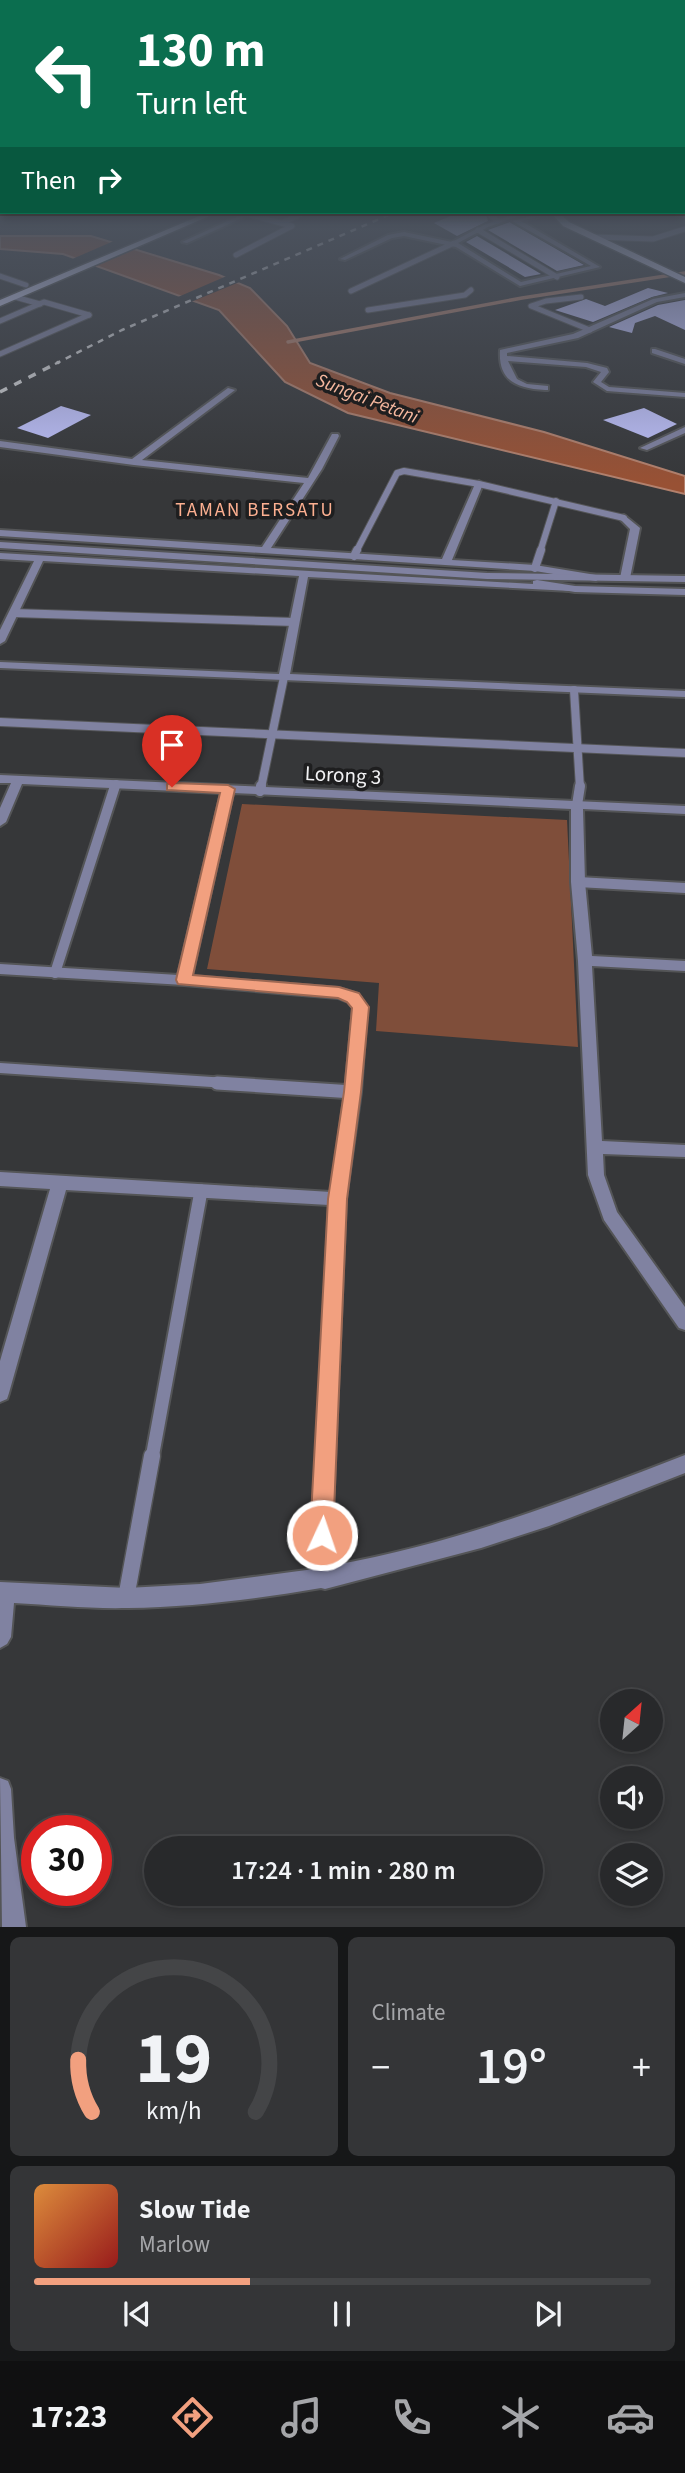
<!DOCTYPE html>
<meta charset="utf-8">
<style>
:root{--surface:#28292b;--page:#343537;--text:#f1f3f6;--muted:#a5a6a9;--line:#444547;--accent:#f2a07f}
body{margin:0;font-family:"Source Sans 3",sans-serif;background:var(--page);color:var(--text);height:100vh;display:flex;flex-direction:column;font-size:26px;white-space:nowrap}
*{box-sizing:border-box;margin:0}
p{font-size:23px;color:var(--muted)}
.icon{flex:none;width:38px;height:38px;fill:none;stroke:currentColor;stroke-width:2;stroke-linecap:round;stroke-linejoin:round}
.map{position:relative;height:1927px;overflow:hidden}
.panel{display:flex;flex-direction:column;gap:10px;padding:10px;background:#161718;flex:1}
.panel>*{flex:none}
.banner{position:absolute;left:0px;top:0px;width:686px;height:214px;box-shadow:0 4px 10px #0003,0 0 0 2px var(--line);background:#0b6e4f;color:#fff;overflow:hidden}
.needle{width:46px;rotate:27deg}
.tools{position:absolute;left:600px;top:1689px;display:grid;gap:14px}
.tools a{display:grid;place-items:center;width:63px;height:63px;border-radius:50%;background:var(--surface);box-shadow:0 4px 10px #0003,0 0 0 2px var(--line);font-size:35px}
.speed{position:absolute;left:21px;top:1815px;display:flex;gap:14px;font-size:35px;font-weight:700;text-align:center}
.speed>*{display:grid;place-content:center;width:91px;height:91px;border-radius:50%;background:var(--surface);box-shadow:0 4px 10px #0003,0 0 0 2px var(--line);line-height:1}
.speed .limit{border:10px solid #d22;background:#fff;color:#111}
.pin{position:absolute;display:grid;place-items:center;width:60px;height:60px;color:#fff;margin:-72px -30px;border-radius:50% 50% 50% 0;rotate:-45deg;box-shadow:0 0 7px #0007}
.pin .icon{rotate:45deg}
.me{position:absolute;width:77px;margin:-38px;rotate:3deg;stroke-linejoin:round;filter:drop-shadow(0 0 5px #0008)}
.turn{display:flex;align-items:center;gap:24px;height:147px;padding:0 21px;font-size:32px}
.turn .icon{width:91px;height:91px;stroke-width:2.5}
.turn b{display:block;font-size:49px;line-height:60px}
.then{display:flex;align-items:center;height:66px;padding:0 21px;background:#0003;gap:14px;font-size:26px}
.big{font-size:52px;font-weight:600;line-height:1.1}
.panel .tile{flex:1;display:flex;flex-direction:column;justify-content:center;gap:10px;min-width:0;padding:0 24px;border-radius:10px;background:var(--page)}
.panel .dial{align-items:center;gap:0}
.dial svg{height:182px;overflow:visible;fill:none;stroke:var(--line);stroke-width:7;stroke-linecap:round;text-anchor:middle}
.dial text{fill:var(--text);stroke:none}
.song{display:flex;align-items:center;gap:21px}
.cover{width:84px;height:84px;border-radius:10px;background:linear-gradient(135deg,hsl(30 70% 55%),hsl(0 70% 35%))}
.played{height:7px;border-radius:4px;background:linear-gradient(90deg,var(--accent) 35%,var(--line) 35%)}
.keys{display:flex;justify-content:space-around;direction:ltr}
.heat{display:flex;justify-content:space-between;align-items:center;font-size:38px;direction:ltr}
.panel .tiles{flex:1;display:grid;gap:10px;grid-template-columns:1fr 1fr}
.tile:last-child{grid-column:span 2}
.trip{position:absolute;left:144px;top:1836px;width:399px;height:70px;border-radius:35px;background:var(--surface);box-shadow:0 4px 10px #0003,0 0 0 2px var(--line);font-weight:600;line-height:70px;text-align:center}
.tabs{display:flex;height:112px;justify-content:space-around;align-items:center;background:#101011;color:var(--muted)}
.tabs .icon{width:49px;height:49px}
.tabs .on{color:var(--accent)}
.tabs b{font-size:32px;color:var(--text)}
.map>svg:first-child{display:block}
</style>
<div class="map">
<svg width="685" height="1927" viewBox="0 0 685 1927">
<rect width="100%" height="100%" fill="#363739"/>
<path fill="#7f4e3a" d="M242,804L567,820L578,1047L376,1031L379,983L207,969Z"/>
<path fill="#985134" stroke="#b3816d" stroke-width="2" d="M0,236H91L219,275L250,288L287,326L310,363L390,393L544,432L685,476V494L348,413L285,382L219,310L63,254L0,249Z"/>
<g fill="#363739">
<path d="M116,240L140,247L94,267L70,260Z"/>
<path d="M229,275L242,281L191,302L178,297Z"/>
</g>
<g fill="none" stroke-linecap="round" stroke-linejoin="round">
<path stroke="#b3816d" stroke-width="3.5" d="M288,342L522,298L685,273"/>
</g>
<g fill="#c1c3fe">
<path d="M455,214H486L488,221L457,236L434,223Z"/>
<path d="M510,222L511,223L584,265L557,271L488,230Z"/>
<path d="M477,236L541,274L525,277L466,242Z"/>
<path d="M648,288L668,293L652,297L593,322L555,310L586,299L605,306Z"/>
<path d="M685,300V330L655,316L635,323L632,333L609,327L658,305Z"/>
<path d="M61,406L91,415L48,438L17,428Z"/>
<path d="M644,408L677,424L648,438L603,420Z"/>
</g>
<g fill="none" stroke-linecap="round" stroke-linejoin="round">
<g stroke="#545557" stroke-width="7">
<g id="service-far5">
<path d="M493,214L491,216L498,221"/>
<path d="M284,222L301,214"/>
<path d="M478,230L557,277"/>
<path d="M595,237L653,239L685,229"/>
<path d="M236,255L292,226L247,214"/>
<path d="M0,276L26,285"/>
<path d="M351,291L454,243"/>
<path d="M15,297L40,304"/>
<path d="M581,297L546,301L531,306L590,330"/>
<path d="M368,310L465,295L471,290"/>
<path d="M0,321L44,302L89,315"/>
<path d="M0,354L89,315"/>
</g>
</g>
<g stroke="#545557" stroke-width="8">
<g id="service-far4">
<path d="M356,552L397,473L404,471L479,484L624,518"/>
<path d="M540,552L556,501"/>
</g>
</g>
<g stroke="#545557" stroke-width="10">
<g id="service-far3">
<path d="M354,556L357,550"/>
<path d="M535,568L541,550"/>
<path d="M14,613L295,622"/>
<path d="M574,690L580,788"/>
<path d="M0,722L685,753"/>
<path d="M115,788L116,784"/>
<path d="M261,788L284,677"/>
</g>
</g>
<g stroke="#545557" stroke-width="14">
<g id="service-far2">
<path d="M260,791L261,786"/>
<path d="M577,805L580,786"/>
<path d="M578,882L685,888"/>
<path d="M55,973L115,786"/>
<path d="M0,1068L242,1084"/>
</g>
</g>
<g stroke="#545557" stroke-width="17">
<g id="service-far1">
<path d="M217,1083L353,1092"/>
<path d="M152,1458L201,1191"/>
</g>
</g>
<g stroke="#545557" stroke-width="19">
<path id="service" d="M126,1598L152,1456"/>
</g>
<g stroke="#545557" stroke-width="4">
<g id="minor">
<path d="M243,214H251L187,243L182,242Z"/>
<path d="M515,214H524L488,227L458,243L521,282L591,266L512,221L539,214H550L521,221L600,267L520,286L456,247L404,236L392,238L345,260L340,259L388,235L404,232L452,242L484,225Z"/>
<path d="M685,293V297L657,302L578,338L507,353V356L587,363L607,368L609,372L601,382L609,387L685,393V397L607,391L593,382L601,372L586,367L508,361L517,379L527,384L548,386V390H545C518,388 498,382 500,350L573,334L653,299Z"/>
<path d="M655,349L685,359V364L652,353V349Z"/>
<path d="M228,388L235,390L142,460L308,478L332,434H338L339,436L322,469L271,548L442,559L475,484L479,481L483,484L452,560L535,565L596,575L601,578L596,581L535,571L0,536V530L262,547L304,483L134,465L0,447V441L132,459Z"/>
<path d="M685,427V433L647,450L640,448Z"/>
<path d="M624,515L640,528L630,578L625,581L620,578L630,529L619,518Z"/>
<path d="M0,553L567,586L571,587V591L308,577L290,674L685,691V697L0,668V662L279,674L299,576L43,561L5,641L0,644V630L34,561L0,559Z"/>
<path d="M0,775L685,806V814L583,809L585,882L592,956L685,961V971L592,966L602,1141L685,1145V1157L603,1154L604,1175L617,1212L685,1307V1330L679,1328L604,1220L588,1175L578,961L571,882V809L233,793L192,976L339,988L358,994L367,1007L361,1092L346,1199L332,1535L334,1565C455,1544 571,1499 685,1455V1473L549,1526L481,1548L325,1589L321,1588C257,1599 193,1607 128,1608C90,1609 52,1605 14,1603L11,1637L7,1644L0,1648V1582L127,1588L200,1584L314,1569L312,1535L329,1205L66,1190L9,1393L7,1399L0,1402V1361L50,1189L0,1186V1172L331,1192L345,1092L353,1008L348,1002L338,998L184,985L0,974V964L178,975L221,793L22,784L6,822L0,826V808L11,783H0Z"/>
<path d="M0,1778L8,1781L11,1789L14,1838L26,1927H2Z"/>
</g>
</g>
<g stroke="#545557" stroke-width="4">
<g id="tertiary">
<path d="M0,542L487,573L685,576V582L487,579L0,548Z"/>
<path d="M537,580L575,586L685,589V595L575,592L533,585V581Z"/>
</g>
</g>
<g stroke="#545557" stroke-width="3">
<g id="primary">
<path d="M204,214H214L0,306V300Z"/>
<path d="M552,214H560L569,222L685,277V283L563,226Z"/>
</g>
</g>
<use href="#service-far5" stroke="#8082a1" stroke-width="5"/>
<use href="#service-far4" stroke="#8082a1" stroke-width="6"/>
<use href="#service-far3" stroke="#8082a1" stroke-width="8"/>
<use href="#service-far2" stroke="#8082a1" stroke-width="10"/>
<use href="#service-far1" stroke="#8082a1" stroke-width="13"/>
<use href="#service" stroke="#8082a1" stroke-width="16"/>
<use href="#minor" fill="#8082a1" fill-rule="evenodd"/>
<use href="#tertiary" fill="#8082a1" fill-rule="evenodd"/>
<use href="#primary" fill="#cccff5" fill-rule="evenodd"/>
<path stroke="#d5d5d7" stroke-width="2.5" stroke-dasharray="6 6" stroke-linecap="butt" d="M55,364L122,330L391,214"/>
<path stroke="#d5d5d7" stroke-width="3.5" stroke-dasharray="8 8" stroke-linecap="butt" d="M0,392L59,362"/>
</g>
<linearGradient id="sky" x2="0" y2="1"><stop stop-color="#1e1e1f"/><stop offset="0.44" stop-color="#4c535f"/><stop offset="1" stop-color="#4c535f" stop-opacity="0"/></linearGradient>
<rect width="685" height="484" fill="url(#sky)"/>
<path fill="#f2a07f" stroke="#9d6853" stroke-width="2" d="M172,783L228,785L235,789L193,975L339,987L359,993L369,1007L361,1092L347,1199L333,1535L330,1543L322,1546L314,1543L310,1535L328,1199L344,1092L352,1008L347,1002L338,998L178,984L176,980L220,793L167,790V784Z"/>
<g text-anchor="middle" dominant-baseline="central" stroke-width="7" stroke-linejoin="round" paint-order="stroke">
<g font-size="19" font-style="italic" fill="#f6b89f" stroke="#1e1e1f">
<text transform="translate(367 399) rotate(21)">Sungai Petani</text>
</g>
<g font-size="19" letter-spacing="2" fill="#fdb091" stroke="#1e1e1f">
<text x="255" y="510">TAMAN BERSATU</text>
</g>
<g font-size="21" fill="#f1f1f3" stroke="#1e1e1f">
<text transform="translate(343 775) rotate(3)">Lorong 3</text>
</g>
</g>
</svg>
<div class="tools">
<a><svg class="needle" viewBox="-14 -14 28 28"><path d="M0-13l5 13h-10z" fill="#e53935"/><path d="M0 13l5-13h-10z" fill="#a5a6a9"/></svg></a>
<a><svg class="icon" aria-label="sound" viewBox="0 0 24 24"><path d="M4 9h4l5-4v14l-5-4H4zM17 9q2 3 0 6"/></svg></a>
<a><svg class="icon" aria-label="layers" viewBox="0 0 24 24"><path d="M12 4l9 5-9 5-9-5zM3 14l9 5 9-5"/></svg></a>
</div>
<div class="speed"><div class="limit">30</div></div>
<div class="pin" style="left:172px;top:787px;background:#d93025"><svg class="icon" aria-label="arrive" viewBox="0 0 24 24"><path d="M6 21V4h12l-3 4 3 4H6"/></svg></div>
<svg class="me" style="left:322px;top:1535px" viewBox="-20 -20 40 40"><circle r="17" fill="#f2a07f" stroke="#fff" stroke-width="3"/><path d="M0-11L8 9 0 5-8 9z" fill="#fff"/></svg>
<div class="trip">17:24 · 1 min · 280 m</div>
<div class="banner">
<div class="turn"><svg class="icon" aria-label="left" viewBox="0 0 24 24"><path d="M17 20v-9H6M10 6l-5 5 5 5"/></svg><div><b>130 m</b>Turn left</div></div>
<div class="then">Then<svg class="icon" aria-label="right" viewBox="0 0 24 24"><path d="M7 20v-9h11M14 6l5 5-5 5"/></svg></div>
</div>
</div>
<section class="panel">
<div class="tiles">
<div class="tile dial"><svg viewBox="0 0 100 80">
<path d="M14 69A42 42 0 1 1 86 69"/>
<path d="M14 69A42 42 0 0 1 8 46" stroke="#f2a07f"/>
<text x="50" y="56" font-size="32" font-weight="700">19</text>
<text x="50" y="72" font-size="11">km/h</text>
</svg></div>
<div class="tile"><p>Climate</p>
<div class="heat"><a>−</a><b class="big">19°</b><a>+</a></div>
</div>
<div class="tile">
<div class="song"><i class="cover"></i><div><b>Slow Tide</b><p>Marlow</p></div></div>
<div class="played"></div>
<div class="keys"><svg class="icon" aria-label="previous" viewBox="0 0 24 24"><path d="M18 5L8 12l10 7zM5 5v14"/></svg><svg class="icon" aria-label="pause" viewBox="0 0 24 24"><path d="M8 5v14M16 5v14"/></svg><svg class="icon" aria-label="next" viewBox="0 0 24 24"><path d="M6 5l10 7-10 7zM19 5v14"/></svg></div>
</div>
</div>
</section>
<nav class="tabs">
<b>17:23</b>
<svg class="icon on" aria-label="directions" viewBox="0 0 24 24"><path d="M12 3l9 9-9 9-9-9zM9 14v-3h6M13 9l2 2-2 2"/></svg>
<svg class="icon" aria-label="music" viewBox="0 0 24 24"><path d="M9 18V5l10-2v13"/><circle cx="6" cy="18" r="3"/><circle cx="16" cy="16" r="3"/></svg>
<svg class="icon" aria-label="phone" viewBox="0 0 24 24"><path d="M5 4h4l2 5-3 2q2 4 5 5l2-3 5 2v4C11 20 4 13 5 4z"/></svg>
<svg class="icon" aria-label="climate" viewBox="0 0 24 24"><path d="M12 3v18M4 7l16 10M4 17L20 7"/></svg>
<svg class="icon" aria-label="car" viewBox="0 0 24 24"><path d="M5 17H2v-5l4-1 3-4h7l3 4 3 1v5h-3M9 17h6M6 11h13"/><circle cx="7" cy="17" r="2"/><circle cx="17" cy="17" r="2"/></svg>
</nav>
